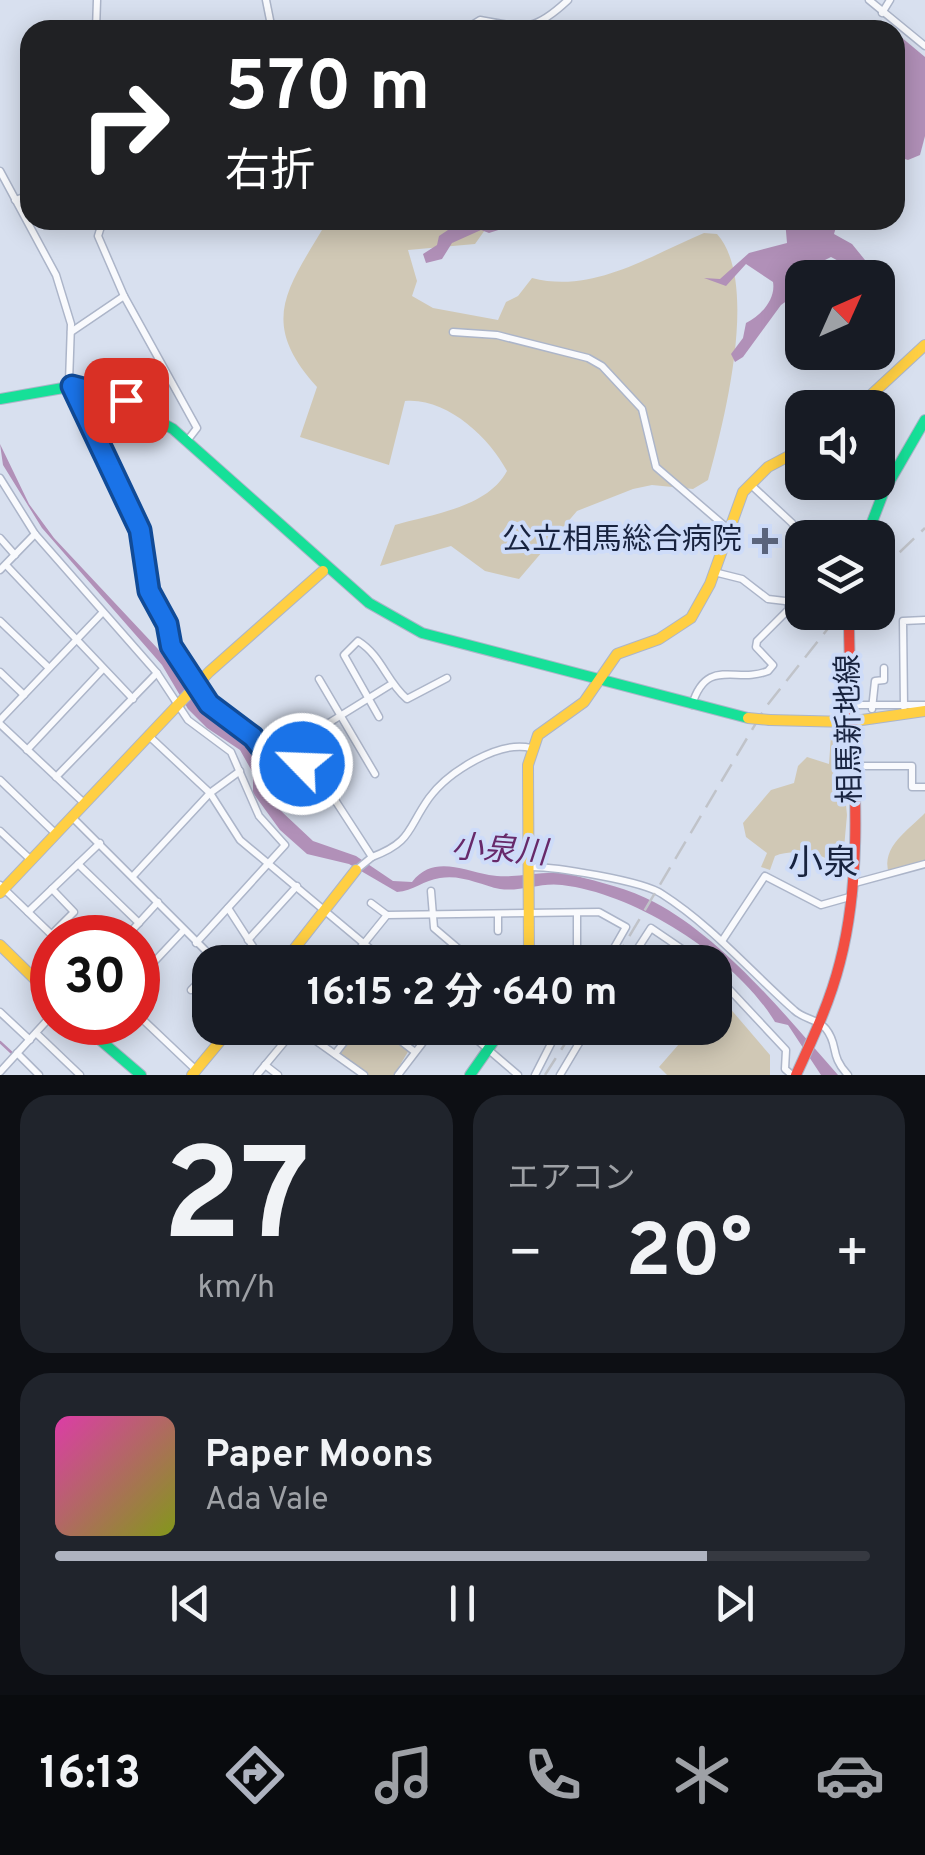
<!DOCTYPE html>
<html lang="ja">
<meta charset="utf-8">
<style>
:root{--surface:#171b24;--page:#20242c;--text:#f1f3f6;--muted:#9ea1a6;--line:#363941;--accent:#aeb3c0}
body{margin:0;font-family:Overpass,"Noto Sans JP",sans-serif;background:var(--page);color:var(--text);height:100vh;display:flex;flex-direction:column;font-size:38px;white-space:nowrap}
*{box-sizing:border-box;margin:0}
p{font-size:32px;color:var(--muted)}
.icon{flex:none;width:55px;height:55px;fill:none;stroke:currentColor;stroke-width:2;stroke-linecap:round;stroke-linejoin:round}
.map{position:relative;height:1075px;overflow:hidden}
.sheet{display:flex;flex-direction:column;gap:20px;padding:20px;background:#0d0f14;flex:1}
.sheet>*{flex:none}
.guide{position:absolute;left:20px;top:20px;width:885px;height:210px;border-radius:30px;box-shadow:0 5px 25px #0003;background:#202124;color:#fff;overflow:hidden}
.needle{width:65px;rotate:45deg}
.controls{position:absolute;left:785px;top:260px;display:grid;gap:20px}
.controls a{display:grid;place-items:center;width:110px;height:110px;border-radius:20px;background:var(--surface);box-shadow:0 5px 25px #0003;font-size:50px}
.speed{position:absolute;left:30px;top:915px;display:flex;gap:20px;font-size:50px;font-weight:700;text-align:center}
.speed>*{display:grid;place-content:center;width:130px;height:130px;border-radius:50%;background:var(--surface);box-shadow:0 5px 25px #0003;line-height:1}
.speed .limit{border:15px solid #d22;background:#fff;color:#111}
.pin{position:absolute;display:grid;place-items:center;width:85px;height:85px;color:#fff;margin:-42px;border-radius:20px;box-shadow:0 5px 15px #0006}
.me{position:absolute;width:110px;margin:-55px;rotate:294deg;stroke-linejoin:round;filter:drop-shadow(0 0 8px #0008)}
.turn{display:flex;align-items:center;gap:35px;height:210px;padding:0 40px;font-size:45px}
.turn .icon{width:130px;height:130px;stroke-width:2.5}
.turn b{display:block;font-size:70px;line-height:85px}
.big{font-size:75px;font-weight:700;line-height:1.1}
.sheet .tile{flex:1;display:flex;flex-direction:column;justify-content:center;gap:15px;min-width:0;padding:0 35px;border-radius:30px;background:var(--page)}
.sheet .dial{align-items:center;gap:0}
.dial b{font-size:130px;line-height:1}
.song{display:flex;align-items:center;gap:30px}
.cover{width:120px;height:120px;border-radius:15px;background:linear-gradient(135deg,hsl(320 70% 55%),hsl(70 70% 35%))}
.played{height:10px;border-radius:5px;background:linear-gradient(90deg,var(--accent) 80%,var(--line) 80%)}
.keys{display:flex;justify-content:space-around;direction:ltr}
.heat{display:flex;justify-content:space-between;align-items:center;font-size:55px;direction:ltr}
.sheet .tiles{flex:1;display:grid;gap:20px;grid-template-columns:1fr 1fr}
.tile:last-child{grid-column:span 2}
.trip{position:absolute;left:192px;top:945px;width:540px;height:100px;border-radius:30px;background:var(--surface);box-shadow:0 5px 25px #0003;font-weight:700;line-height:100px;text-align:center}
.tabs{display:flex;height:160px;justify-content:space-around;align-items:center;background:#090b0e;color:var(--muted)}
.tabs .icon{width:70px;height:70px}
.tabs .active{color:var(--accent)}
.tabs b{font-size:45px;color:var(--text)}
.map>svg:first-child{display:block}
</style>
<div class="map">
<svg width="925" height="1075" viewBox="0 0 925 1075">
<rect width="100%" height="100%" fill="#d8e0ef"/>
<g fill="#d0c8b5">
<path d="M328,220H492L475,244L408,250L417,281L412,296L433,308L498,320L506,302L518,296L532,278C593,294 649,256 704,233L717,234C760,282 724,422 708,480L693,489L652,485L633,489L577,511L519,579L485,571L451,546L380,566L395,525C432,514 487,508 507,471C489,437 446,397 405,401L389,465L300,437L317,387C257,321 288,288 328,220Z"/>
<path d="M831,735L839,736L847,815L842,870C830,853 793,848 775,856L770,870L761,867L767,853L746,837L743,823L771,790L794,783L798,766L807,757L829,764Z"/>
<path d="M925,813V860L889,873C880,847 910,829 925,813Z"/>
<path d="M722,999L770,1055V1075H667L659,1067L693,1028H715V1006Z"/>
<path d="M358,1028H380L409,1050L394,1075H368L340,1055Z"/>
</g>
<g fill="#b190b8">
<path d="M895,32L925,57V136L920,155L908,160L895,156Z"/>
<path d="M463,220H529L489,233L481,230L452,243L442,259L426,263L423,254L437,245L439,236Z"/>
<path d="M785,220H838L834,234L852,244L865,260L846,265L831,257L823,261L822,277L802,278V290L781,305L743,357L735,362L731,354L743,338L746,323C761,316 776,299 773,282L746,264L726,286L704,278L720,279L749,253L787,243Z"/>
<path d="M0,444L29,504L54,538L158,649L201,708L252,749L264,795L313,841L356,856L393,881L412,882C433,855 462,870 489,875C518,880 545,868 573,875C599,882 630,889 654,902C724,939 786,1016 838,1075H821L788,1025L775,1022C737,959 638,894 562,885C541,882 521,892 500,889C481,885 461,874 440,878C424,880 413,891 397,892L349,864L307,854L280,830L253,793V773L240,750L207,728L188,709L162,665L42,528L3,465Z"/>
</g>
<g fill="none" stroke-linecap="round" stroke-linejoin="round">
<path stroke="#b190b8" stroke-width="2.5" d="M0,1042L13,1054"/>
<g stroke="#acb5c9" stroke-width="9">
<g id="street">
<path d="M266,0L272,30"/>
<path d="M869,0L925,46"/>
<path d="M882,13L890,0"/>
<path d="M96,30L97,0"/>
<path d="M464,30L480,20C524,28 533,33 568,0"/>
<path d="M0,171L56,275L71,324L69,382L140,530L149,591L167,624L171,646L209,704L253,737L268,756L307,765L322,780L372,857L356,870"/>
<path d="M15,200L30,195"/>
<path d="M103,220L98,236L124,296L197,428L187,441"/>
<path d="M134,220H151"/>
<path d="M71,332L124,296"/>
<path d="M453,332L497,335L588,358L602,366L642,409L656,467L727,528"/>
<path d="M0,478L35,534L157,673L188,720L231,752L259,816L285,845L196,943"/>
<path d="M750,484L792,523L802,541"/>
<path d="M0,538L15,555"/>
<path d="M6,565L133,699"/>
<path d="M0,570L35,534"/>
<path d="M714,572L742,579L768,599L802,603"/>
<path d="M0,621L49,668"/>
<path d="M0,672L24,695"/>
<path d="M319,679L375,774"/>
<path d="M692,705C707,656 736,684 768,671L773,665L756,647L757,641L789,609L788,602"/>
<path d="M848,705H925"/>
<path d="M904,707L903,621L925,620"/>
<path d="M872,709L875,681L884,680V668"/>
<path d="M379,717L344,655L358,641C382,656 386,681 407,699L447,678"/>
<path d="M0,720L102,613"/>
<path d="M0,724L84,803"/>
<path d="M149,736L210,793L240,840L386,962"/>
<path d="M27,750L103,669"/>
<path d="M303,764L311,734L390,685"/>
<path d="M852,766H912V787H925"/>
<path d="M56,777L157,673"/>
<path d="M0,780L56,834"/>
<path d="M72,817L217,962"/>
<path d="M0,831L31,860"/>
<path d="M372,857C412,842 407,829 429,798C448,772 499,740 531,748"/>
<path d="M78,864L139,923"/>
<path d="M528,867C553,866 643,881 662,894C712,926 750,971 794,1010C803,1019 818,1019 826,1029C839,1045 829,1055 848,1075"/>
<path d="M134,875L210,793L240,771"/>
<path d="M855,883L925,864"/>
<path d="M0,885L55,938"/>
<path d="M52,889L74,912L52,934"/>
<path d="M431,891L434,928L474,962"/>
<path d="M371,903L387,915"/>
<path d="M228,908L263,962"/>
<path d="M28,912L100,843"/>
<path d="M577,913V962"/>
<path d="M498,914V931"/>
<path d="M125,938L158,902"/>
<path d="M248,940L297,886"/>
<path d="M722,941L765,876L821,905L853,896"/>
<path d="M349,962L387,915L599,912L626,927L606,962"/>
<path d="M629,962L651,928L701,962"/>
<path d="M715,974L786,1050L785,1069L792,1075"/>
<path d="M138,979L184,930"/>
<path d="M191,990L210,970"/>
<path d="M0,1012L30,1040"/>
<path d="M138,1015L196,1070"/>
<path d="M298,1028L364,1075"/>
<path d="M384,1028L415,1052"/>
<path d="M463,1028L518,1075"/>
<path d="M36,1033L80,1075"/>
<path d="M17,1053L39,1075"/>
<path d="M335,1054L355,1028"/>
<path d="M265,1065L278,1075"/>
<path d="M0,1072L52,1015"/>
<path d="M257,1075L296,1028"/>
<path d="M398,1075L434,1028"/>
<path d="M535,1075L559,1028"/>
<path d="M560,1075L588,1028"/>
</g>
</g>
<g stroke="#acb5c9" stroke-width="12">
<g id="fast">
<path d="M0,399L63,388L120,400L173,429L369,603L422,633L748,718"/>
<path d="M866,538L884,491L925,420"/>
<path d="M79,1022L141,1075"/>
<path d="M470,1075L503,1028"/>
</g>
</g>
<g stroke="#acb5c9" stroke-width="12">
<g id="slow">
<path d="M857,408L925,345"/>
<path d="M770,720L848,722L925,711"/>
<path d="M0,893L209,672L323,571"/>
<path d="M0,945L52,996"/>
<path d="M284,962L356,870"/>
<path d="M529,962L528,765L538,735L584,702L617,654L659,639L691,618L710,584L743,492L768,467L802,449"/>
<path d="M192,1075L231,1028"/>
</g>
</g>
<g stroke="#acb5c9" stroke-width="12">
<path id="jam" d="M796,1075C813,1038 830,1002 840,962C869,850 848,726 849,612"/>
</g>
<use href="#street" stroke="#f9fafd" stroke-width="6"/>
<use href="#fast" stroke="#16e098" stroke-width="10"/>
<use href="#slow" stroke="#ffcf43" stroke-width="10"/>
<use href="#jam" stroke="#f24e42" stroke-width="10"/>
<g stroke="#c0c3c9" stroke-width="2.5" stroke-dasharray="20 10" stroke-linecap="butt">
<path d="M878,573L925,528"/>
<path d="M614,962L765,708L841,612"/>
<path d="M545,1075L575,1028"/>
</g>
<g stroke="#acb5c9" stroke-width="12" stroke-linecap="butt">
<path id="slow-bridge" d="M748,718L770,720"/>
</g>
<use href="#slow-bridge" stroke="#ffcf43" stroke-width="10"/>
</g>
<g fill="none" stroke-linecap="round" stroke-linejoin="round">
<g stroke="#114b97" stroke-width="25">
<path id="route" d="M126,400L72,386L140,530L149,591L167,624L171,646L209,704L253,737L268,756L302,764"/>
</g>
<use href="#route" stroke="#1a73e8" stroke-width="18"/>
</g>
<path fill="#5b657d" stroke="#cedcf9" stroke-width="4" d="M760 526h10v10h10v10h-10v10h-10v-10h-10v-10h10z"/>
<g text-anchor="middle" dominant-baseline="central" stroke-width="8" stroke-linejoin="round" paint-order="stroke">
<g font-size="30" fill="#18233f" stroke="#cedcf9" text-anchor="end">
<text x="742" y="541">公立相馬総合病院</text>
</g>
<g font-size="30" fill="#18233f" stroke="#cedcf9">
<text transform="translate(851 729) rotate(-91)">相馬新地線</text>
</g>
<g font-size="32" font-style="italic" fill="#67296a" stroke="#cedcf9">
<text transform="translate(499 852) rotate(4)">小泉川</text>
</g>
<g font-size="35" fill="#18233f" stroke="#cedcf9">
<text x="823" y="865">小泉</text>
</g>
</g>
</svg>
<div class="controls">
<a><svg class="needle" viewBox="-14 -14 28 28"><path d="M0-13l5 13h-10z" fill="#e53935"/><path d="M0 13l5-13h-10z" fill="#9ea1a6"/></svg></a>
<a><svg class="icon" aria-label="sound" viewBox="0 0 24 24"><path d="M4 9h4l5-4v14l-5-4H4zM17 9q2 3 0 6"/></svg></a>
<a><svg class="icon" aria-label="layers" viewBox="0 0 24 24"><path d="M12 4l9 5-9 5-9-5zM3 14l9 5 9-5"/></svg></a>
</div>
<div class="speed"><div class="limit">30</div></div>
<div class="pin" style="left:126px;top:400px;background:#d93025"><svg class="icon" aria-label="arrive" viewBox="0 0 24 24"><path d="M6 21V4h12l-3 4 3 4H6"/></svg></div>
<svg class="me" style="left:302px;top:764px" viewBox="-20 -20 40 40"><circle r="17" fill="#1a73e8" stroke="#fff" stroke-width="3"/><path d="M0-11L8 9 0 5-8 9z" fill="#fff"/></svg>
<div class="trip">16:15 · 2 分 · 640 m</div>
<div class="guide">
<div class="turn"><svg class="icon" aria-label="right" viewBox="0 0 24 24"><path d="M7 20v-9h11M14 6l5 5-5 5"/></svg><div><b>570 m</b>右折</div></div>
</div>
</div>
<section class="sheet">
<div class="tiles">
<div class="tile dial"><b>27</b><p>km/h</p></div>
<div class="tile"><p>エアコン</p>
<div class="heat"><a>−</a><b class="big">20°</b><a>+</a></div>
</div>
<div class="tile">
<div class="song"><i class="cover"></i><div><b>Paper Moons</b><p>Ada Vale</p></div></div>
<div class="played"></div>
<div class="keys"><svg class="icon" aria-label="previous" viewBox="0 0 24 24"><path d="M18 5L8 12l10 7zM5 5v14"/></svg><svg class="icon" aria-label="pause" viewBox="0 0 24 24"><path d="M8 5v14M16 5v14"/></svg><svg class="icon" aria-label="next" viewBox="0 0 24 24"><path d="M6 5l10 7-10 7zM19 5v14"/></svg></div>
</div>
</div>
</section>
<nav class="tabs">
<b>16:13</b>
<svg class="icon active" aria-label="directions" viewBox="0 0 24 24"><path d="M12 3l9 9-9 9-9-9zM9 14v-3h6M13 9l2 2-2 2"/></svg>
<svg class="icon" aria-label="music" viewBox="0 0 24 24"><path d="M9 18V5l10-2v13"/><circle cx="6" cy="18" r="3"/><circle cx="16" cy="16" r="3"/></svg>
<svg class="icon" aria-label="phone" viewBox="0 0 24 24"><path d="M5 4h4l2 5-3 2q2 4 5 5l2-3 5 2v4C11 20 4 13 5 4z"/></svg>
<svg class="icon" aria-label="climate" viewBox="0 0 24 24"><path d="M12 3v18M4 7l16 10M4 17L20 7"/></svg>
<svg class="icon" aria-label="car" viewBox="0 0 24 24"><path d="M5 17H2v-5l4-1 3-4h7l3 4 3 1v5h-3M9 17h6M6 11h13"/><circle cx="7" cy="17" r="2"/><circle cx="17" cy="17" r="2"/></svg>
</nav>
